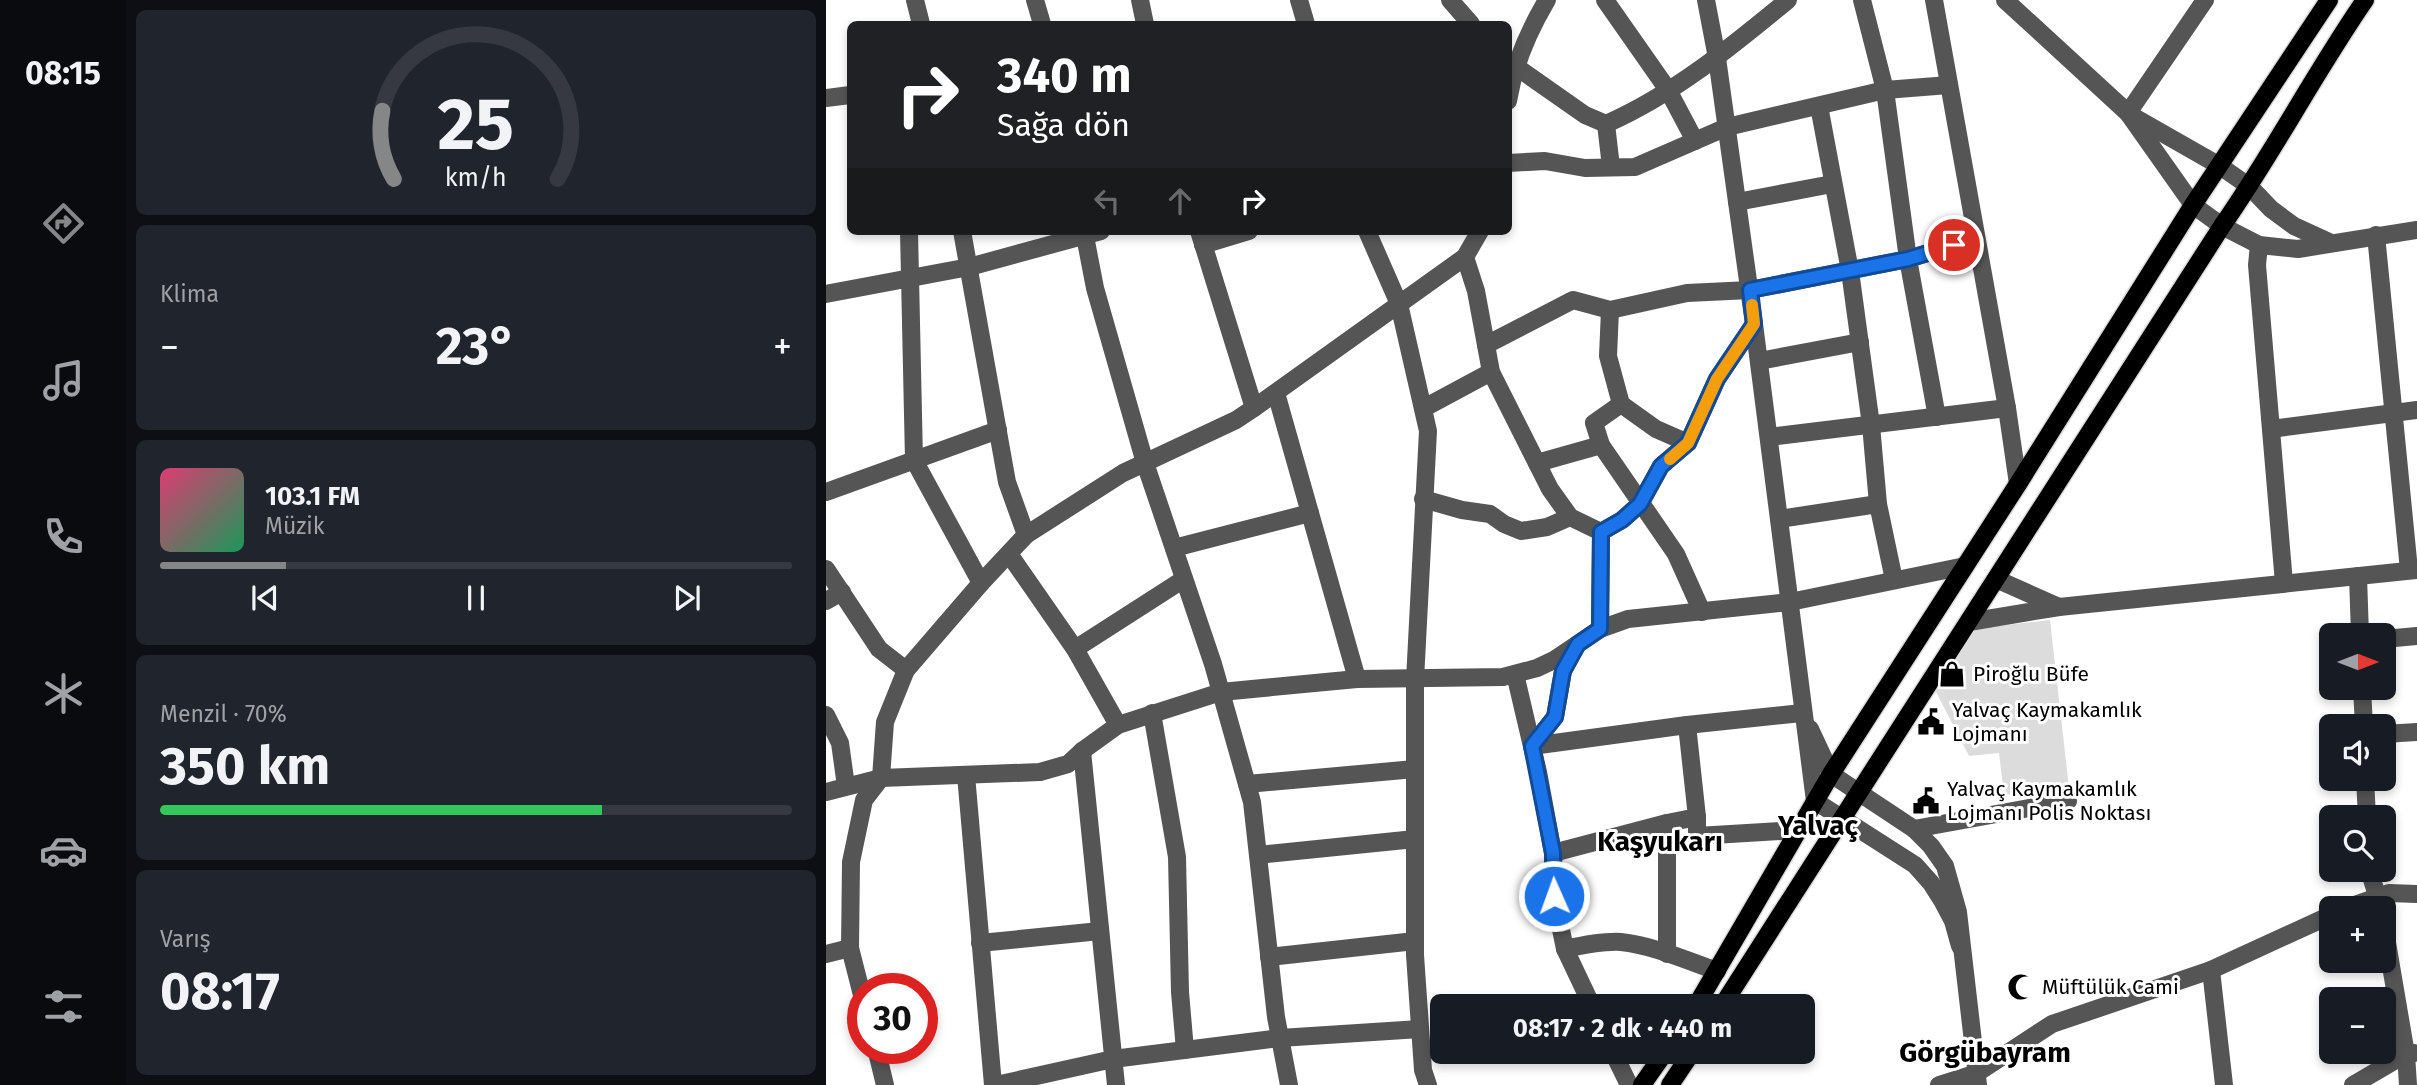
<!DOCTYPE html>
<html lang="tr">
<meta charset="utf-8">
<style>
:root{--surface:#171b24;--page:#20242c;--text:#f1f3f6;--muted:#9ea1a6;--line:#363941;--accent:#858687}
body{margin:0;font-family:"Fira Sans",sans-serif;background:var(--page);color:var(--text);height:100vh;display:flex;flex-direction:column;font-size:26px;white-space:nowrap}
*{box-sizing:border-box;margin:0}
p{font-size:23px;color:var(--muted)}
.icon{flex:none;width:38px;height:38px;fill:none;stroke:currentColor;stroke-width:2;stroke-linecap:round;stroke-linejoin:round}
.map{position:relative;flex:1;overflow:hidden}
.sheet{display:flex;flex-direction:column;gap:10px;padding:10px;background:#0d0f14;width:700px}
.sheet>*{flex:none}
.top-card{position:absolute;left:21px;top:21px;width:665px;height:214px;border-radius:10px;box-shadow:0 4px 10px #0003;background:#202124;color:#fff;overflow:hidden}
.needle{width:46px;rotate:90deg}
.tools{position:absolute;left:1493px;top:623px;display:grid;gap:14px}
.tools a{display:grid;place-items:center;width:77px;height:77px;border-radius:10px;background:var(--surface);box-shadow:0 4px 10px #0003;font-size:35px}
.speed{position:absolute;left:21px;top:973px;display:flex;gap:14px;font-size:35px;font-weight:700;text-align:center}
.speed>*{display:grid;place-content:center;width:91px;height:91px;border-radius:50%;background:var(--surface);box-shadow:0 4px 10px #0003;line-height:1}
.speed .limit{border:10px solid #d22;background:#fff;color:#111}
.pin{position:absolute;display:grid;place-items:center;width:60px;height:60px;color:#fff;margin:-30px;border:4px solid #fff;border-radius:50%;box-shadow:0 2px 7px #0007}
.me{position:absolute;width:77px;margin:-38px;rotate:358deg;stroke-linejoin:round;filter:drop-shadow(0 0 5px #0008)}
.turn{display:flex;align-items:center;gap:24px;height:147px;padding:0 35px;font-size:32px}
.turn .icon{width:91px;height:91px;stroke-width:2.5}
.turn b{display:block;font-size:49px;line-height:60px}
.lanes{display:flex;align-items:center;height:66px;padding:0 35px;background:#0003;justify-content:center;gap:35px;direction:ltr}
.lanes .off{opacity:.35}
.big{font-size:52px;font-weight:700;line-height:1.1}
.sheet .widget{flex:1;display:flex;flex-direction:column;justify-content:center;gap:10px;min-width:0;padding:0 24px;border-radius:10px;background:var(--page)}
.sheet .dial{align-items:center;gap:0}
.dial svg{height:182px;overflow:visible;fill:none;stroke:var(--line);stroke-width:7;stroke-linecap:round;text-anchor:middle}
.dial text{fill:var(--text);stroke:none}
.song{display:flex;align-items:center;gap:21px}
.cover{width:84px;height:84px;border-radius:10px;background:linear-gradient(135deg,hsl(340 70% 55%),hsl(150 70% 35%))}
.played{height:7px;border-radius:4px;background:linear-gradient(90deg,var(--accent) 20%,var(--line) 20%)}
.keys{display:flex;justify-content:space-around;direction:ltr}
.heat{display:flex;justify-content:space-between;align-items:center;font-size:38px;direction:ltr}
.charge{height:10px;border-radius:5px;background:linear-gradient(90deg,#34c759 70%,var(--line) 0)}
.trip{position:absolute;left:604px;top:994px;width:385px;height:70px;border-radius:10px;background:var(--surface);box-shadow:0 4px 10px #0003;font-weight:700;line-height:70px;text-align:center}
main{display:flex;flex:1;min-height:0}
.dock{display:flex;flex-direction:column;width:126px;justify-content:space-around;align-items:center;background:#090b0e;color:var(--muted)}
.dock .icon{width:49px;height:49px}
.dock .selected{color:var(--accent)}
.dock b{font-size:32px;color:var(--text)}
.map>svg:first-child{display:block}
</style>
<main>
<nav class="dock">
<b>08:15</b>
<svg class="icon selected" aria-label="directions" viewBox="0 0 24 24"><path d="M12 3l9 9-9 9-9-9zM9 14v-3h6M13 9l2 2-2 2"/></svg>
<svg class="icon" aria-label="music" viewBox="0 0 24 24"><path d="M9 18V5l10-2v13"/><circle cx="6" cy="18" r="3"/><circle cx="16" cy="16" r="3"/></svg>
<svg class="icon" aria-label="phone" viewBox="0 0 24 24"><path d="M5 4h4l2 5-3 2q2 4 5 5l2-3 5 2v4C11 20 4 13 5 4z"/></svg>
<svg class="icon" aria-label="climate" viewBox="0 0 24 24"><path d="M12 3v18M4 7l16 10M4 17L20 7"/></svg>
<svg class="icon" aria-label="car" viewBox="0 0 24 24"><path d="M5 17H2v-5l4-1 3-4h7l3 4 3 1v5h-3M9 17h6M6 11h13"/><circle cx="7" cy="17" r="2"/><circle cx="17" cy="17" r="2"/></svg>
<svg class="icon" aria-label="filters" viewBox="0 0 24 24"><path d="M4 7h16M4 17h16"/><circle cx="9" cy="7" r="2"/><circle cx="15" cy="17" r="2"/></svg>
</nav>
<section class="sheet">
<div class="widget dial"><svg viewBox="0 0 100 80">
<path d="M14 69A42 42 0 1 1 86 69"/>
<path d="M14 69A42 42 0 0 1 9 39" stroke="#858687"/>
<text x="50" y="56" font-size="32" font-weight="700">25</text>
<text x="50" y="72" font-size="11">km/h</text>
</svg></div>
<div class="widget"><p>Klima</p>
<div class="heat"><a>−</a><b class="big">23°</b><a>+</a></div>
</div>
<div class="widget">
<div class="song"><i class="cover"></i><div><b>103.1 FM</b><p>Müzik</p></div></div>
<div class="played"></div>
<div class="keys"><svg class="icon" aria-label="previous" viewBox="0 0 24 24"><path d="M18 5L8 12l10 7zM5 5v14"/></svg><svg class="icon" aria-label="pause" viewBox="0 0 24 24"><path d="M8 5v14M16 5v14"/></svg><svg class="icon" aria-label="next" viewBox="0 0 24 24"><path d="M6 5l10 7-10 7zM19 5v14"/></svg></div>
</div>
<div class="widget"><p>Menzil · 70%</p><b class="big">350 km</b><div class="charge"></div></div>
<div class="widget"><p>Varış</p><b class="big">08:17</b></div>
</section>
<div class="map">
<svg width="1591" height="1085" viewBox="0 0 1591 1085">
<rect width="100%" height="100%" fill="#fff"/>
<path fill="#dcdcdc" d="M1224,620L1243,788L1178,795L1173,753L1143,756L1108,688L1147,629Z"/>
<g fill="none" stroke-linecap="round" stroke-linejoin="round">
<g stroke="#dbdbdb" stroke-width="21">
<g id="major">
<path d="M870,1006L1005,774L1192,484L1367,205L1503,0"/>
<path d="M896,1006L1396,226C1447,153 1488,74 1539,0"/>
<path d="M816,1085L839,1052"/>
<path d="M844,1085L866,1052"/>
</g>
</g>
<g stroke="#555" stroke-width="18">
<path d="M89,0L95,24"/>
<path d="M209,0L216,24"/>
<path d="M314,0L319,24"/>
<path d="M473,0L480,24"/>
<path d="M624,0L645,24"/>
<path d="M779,0L842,90L869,141"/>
<path d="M880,0L891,58L928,324L989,801L1089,865L1105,883L1117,902L1127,921L1134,946"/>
<path d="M1036,0L1059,90L1082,259L1111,417"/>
<path d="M1108,0L1181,408L1192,484"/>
<path d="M1179,0L1302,113L1367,205L1396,226L1433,245L1472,249L1591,230"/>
<path d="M682,61L759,115L780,124C848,94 905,47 962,0"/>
<path d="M0,98L24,95"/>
<path d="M682,101C688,64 702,32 721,0"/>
<path d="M993,106L1024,271L1045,425L1052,504L1068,580"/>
<path d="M1302,113L1379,0"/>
<path d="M1308,117L1394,166L1424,187L1445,209L1468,226L1503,242"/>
<path d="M780,124L785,167"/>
<path d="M682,163L719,161L759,168L809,167L901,127L1059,90L1123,85"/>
<path d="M911,202L1006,184"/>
<path d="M83,231L88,460L155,583"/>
<path d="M136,231L181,482L200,535"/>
<path d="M258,231L269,288L319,463L387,664L426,802L450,1017L463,1085"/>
<path d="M373,231L428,408"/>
<path d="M541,231L573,304L602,431L589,680V955L597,1070L602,1085"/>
<path d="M1550,235L1583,570"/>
<path d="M377,245L423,231"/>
<path d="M1433,245L1431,265L1458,583"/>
<path d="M639,257L650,291L665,372L724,489L744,517L775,532"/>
<path d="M0,294L143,267L275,231"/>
<path d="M784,310L782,356L795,404L830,429L862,443"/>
<path d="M660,345L747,300L784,310L861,293L924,290L1082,259L1150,238"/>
<path d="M933,361L1034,342"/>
<path d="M450,393L531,679"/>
<path d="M795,404L768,423L775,445L850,554L876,612"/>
<path d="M598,408L665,372"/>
<path d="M1445,429L1591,410"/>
<path d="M943,437L1181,408"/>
<path d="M711,463L775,445"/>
<path d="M0,492L172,430"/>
<path d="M597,499L636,510L664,514L678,524L695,531L721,527L744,517"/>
<path d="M953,519L1052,504"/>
<path d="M348,548L484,513"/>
<path d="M183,554L249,649L292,725"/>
<path d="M0,569L53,649L80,670"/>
<path d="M1532,576L1534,635"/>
<path d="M0,601L16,592"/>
<path d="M1233,607L1591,570"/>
<path d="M1143,622L1233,607L1170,579"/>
<path d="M774,629L775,532L796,520L814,504L835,466L862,443L891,379L928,324"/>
<path d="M1558,639L1591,636"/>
<path d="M249,649L358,579"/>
<path d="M689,674L712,772L727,853L728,896L739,949L766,1006"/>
<path d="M1536,688L1538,726"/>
<path d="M326,713L351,857L354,992L359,1050"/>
<path d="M0,715L14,743L20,786"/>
<path d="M984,729L1005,774L1088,829L1105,846L1119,866L1132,912L1152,1085"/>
<path d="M1558,734L1591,732"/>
<path d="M706,746L861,725L976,713"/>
<path d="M706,746L729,717L737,671L750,646"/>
<path d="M256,751L290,1085"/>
<path d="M140,775L167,1085"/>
<path d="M1539,779L1541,817"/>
<path d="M421,784L589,769"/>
<path d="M0,792L55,778L214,772L242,764L256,751L292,725L395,692L531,679L677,677L711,668L728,660L774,629L802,619L964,602L1139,566"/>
<path d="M871,817V836L972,830"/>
<path d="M841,823V954"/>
<path d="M1088,829L1242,801"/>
<path d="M727,853L841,823L871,817L861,725"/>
<path d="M432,855L589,839"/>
<path d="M1543,870L1555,908"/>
<path d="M1520,908L1563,893L1591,894"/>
<path d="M1558,925L1580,1054L1582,1085"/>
<path d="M154,943L274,931"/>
<path d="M739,949C757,945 777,941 795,942C826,945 862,961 891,971"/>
<path d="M0,954L24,948"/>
<path d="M443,957L589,941"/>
<path d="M1385,970L1398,1085"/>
<path d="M37,999L24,948L25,862L38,800L55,778L59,722L80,670L155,583L200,535L297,473L410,420L428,408L639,257L654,231"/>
<path d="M50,1048L59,1085"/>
<path d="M787,1052L803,1085"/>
<path d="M170,1085L287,1059L454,1038L594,1029"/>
<path d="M1113,1085L1151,1073L1226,1024L1385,970L1505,915"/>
<path d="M1527,1085L1580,1054L1588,1053"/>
</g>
<use href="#major" stroke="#000" stroke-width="18"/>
</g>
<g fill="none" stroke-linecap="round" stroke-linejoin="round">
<g stroke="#114b97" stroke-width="18">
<path id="route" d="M728,896L727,853L706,746L729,717L737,671L752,644L774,629L775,532L796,520L814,504L835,466L862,443L891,379L928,324L924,290L1082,259L1128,245"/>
</g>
<use href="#route" stroke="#1a73e8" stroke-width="12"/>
<path stroke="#f59e0b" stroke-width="12" d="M844,459L862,443L891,379L928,324L926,305"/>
</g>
<defs>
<g id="shop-bare" transform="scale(2.1)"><path d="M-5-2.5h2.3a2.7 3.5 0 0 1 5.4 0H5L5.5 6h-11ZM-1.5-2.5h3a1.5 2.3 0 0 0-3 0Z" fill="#000" stroke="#fff" stroke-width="2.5" paint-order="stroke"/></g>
<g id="civic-bare" transform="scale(2.1)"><path d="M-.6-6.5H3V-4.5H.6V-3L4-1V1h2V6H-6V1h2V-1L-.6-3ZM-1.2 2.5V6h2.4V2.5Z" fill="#000" stroke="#fff" stroke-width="2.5" paint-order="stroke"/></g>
<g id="mosque-bare" transform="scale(2.1)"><path d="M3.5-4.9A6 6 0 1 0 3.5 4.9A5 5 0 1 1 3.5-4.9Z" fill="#000" stroke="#fff" stroke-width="2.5" paint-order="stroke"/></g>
</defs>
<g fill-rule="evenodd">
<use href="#shop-bare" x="1126" y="674"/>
<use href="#civic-bare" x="1105" y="722"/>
<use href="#civic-bare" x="1100" y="801"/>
<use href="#mosque-bare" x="1195" y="987"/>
</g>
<g text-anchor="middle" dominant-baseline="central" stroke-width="6" stroke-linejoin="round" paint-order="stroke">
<g font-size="21" fill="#000" stroke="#fff" text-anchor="start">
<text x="1147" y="674">Piroğlu Büfe</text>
<text x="1126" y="710">Yalvaç Kaymakamlık<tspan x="1126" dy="24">Lojmanı</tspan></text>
<text x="1121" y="789">Yalvaç Kaymakamlık<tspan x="1121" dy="24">Lojmanı Polis Noktası</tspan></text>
<text x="1216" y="987">Müftülük Cami</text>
</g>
<g font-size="28" font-weight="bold" fill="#000" stroke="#fff">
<text x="992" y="825">Yalvaç</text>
<text x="834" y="841">Kaşyukarı</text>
<text x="1159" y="1052">Görgübayram</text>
</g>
</g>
</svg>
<div class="tools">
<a><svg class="needle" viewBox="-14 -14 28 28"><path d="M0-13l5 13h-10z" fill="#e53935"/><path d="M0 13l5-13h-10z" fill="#9ea1a6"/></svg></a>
<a><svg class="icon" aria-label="sound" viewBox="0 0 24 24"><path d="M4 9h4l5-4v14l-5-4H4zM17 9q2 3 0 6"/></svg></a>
<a><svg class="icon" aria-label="search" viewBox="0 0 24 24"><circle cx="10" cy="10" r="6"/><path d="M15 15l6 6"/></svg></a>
<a>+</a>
<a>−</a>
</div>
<div class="speed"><div class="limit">30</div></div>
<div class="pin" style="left:1128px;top:245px;background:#d93025"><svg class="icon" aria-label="arrive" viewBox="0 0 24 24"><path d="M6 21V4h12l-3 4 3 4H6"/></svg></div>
<svg class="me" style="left:728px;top:896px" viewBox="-20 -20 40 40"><circle r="17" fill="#1a73e8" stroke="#fff" stroke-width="3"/><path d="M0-11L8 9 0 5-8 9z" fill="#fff"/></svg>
<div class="trip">08:17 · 2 dk · 440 m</div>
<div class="top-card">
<div class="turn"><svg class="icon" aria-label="right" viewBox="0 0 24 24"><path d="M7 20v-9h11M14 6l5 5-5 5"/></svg><div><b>340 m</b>Sağa dön</div></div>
<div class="lanes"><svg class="icon off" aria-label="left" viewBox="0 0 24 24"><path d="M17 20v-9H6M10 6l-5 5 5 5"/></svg><svg class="icon off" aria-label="ahead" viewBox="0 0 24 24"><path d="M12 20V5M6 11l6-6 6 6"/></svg><svg class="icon" aria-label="right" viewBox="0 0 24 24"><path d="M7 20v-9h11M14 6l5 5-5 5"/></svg></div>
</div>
</div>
</main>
